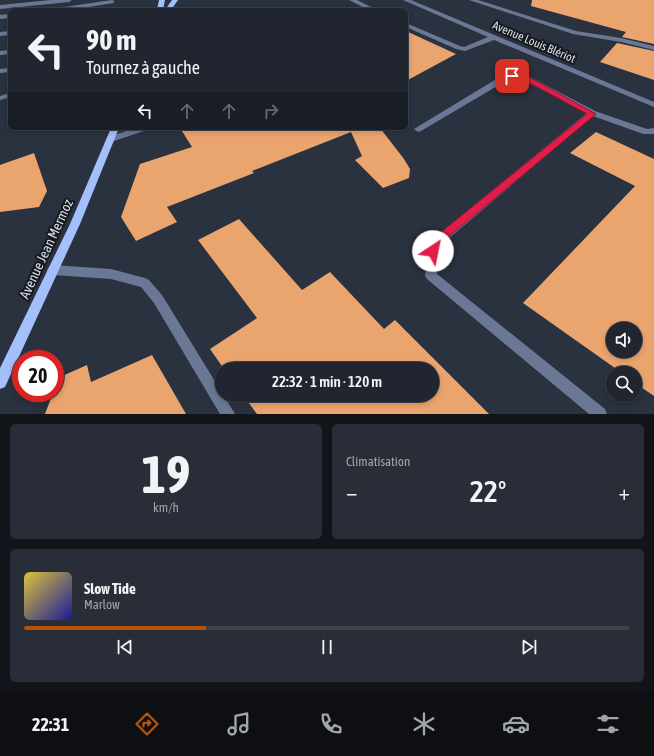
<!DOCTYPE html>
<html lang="fr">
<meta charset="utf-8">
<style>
:root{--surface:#20252f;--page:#282d37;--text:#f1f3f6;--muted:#a2a5aa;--line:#3d424b;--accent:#b45309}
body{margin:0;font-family:"Asap Condensed",sans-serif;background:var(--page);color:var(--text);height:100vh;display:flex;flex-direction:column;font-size:15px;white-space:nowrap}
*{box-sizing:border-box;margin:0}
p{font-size:13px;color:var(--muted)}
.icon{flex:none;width:22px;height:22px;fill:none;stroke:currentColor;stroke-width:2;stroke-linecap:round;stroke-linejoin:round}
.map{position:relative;height:414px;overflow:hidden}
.details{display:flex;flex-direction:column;gap:10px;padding:10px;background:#12141a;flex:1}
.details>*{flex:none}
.guide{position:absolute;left:8px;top:8px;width:400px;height:122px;border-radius:6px;box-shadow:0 2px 6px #0003,0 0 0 1px var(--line);background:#20252f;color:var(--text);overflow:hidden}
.buttons{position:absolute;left:606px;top:322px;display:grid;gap:8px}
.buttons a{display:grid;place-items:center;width:36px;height:36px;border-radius:50%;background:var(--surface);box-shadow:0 2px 6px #0003,0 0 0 1px var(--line);font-size:20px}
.speed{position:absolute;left:12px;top:350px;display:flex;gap:8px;font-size:20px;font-weight:700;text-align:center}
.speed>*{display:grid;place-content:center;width:52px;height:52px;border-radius:50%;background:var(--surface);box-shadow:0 2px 6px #0003,0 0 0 1px var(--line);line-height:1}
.speed .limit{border:6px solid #d22;background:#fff;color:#111}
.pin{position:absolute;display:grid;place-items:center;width:34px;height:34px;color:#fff;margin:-17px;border-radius:8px;box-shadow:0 2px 6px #0006}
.me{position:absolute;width:44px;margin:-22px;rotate:34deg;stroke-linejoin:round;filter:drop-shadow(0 0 3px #0008)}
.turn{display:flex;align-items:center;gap:14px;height:84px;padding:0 12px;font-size:18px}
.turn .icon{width:52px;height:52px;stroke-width:2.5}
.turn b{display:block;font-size:28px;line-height:34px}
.lanes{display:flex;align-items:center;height:38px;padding:0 12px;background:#0003;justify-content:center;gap:20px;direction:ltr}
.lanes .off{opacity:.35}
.big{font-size:30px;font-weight:600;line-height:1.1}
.details .tile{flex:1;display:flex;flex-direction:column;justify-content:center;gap:6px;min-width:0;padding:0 14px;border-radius:6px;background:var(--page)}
.details .dial{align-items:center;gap:0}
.dial b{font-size:52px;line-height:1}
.song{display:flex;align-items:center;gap:12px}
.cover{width:48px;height:48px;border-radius:6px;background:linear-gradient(135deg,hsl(50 70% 55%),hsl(240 70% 35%))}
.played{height:4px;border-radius:2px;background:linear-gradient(90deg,var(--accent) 30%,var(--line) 30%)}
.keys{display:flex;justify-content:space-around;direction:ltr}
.heat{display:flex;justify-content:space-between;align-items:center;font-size:22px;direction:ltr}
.details .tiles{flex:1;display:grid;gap:10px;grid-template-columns:1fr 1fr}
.tile:last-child{grid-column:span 2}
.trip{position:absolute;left:215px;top:362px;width:224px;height:40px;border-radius:20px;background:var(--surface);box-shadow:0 2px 6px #0003,0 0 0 1px var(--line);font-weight:600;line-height:40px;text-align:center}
.menu{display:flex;height:64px;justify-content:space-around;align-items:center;background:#0d0f13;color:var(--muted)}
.menu .icon{width:28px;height:28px}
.menu .current{color:var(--accent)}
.menu b{font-size:18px;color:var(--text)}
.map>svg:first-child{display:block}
</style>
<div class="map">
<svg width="654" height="414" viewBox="0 0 654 414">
<rect width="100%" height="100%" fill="#2a313f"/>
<g fill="#eaa46e" fill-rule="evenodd">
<path d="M532,0H654V44L622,37L626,32L531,6Z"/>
<path d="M406,31L456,54L406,81Z"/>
<path d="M617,43L654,51V80L600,62Z"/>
<path d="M180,128H380L404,159L410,169L409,178L383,188L355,160L362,156L351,132L252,171L254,173L167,207L177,222L136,241L121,217L140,164L192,147Z"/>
<path d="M596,132L654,159V396L635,383V373H622L523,303L635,186L570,153ZM613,329H635V351H613Z"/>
<path d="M34,153L47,191L39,207L0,212V165Z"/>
<path d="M239,219L302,290L330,272L384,329L395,320L489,414H257L243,395H432V369H224L210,349L257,318L198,240Z"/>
<path d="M152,355L186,414H45L53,393H55L60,377L87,365L91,382Z"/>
</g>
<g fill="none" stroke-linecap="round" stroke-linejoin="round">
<g fill="#6a7896" fill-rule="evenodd">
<path d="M51,0H72L69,2L0,9V5Z"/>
<path d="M112,0L114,1V3L69,10H54L57,8Z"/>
<path d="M349,0H357L377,10H369Z"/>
<path d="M403,0H411L654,102V107L494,40L465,51L456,49L406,27V23L460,46L464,47L488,37Z"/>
<path d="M469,0H478L576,31L621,38L654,46V50L621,42L573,34Z"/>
<path d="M10,14V18L0,19V15Z"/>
<path d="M10,31V35L0,36V32Z"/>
<path d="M10,50V54L0,55V51Z"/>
<path d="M10,68V72L0,73V69Z"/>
<path d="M512,74L530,77L595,111L647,129L654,128V134H643L593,116L448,239L438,252L437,274L605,409L607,414H589L427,279L425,276L428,251L440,233L587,113L525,81L513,78L504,82L421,131L418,132L414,129L498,78Z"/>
<path d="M10,93V97L0,100V96Z"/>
<path d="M136,128H148L147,130L111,142L107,139L108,137Z"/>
<path d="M53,265L111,269L145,278L149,280L162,295L235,414H220L154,303L141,287L111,279L53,275L49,273L47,270L49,267Z"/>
</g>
<g fill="#a3bffc" fill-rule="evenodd">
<path d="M159,0H165L163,10H157Z"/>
<path d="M172,0H178L171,10H165Z"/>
<path d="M111,128H119L80,224L5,387L0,389V368L70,224Z"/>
</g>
</g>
<path fill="#e11d48" stroke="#92132f" d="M509,74L529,77L596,114L447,238L437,254H430L428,251L440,233L587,114L525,80L509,77Z"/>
<g text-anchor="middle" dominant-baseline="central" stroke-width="4" stroke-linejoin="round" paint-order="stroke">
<g font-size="12" fill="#d9dde7" stroke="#16191f">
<text transform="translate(534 42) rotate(23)">Avenue Louis Blériot</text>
</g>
<g font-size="14" fill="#d9dde7" stroke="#16191f">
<text transform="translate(46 249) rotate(-65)">Avenue Jean Mermoz</text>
</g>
</g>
</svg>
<div class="buttons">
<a><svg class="icon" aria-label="sound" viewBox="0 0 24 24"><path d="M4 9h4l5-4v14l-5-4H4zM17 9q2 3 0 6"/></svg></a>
<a><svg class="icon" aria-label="search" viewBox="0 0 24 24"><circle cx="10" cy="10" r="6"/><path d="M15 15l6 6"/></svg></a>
</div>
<div class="speed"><div class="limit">20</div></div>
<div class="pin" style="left:512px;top:76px;background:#d93025"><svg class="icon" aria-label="arrive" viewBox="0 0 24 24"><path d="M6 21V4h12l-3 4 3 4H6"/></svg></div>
<svg class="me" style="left:433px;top:251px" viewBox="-20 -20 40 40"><circle r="19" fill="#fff"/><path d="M0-13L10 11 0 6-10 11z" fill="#e11d48"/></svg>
<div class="trip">22:32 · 1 min · 120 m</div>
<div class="guide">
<div class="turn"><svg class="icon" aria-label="left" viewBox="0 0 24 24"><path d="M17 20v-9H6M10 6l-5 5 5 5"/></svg><div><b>90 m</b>Tournez à gauche</div></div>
<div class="lanes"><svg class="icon" aria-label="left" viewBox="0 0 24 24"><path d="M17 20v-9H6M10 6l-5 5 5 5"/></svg><svg class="icon off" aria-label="ahead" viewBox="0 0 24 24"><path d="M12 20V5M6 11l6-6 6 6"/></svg><svg class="icon off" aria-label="ahead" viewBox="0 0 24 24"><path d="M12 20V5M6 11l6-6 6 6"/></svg><svg class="icon off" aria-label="right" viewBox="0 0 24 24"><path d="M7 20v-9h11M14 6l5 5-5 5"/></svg></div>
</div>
</div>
<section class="details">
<div class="tiles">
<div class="tile dial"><b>19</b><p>km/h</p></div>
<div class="tile"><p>Climatisation</p>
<div class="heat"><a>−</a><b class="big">22°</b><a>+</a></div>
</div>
<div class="tile">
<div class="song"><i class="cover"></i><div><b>Slow Tide</b><p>Marlow</p></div></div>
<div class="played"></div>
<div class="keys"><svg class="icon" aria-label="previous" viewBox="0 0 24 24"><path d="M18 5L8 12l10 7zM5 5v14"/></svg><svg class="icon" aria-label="pause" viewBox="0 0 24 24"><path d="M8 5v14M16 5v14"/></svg><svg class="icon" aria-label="next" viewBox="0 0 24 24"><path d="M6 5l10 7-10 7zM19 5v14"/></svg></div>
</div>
</div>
</section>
<nav class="menu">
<b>22:31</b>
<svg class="icon current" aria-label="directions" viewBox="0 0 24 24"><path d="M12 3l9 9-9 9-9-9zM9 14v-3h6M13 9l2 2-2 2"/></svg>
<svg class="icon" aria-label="music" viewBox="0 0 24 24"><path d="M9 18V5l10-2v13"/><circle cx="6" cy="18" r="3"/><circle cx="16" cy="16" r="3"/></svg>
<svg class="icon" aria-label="phone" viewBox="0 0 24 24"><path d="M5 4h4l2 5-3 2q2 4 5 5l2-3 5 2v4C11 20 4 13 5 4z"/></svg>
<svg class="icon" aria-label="climate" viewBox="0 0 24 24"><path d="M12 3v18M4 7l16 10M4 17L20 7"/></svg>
<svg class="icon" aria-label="car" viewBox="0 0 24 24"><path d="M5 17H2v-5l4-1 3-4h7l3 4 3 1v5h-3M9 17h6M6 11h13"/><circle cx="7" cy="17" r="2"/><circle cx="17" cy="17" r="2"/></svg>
<svg class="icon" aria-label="filters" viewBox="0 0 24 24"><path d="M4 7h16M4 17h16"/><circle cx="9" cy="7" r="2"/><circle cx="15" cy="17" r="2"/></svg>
</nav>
